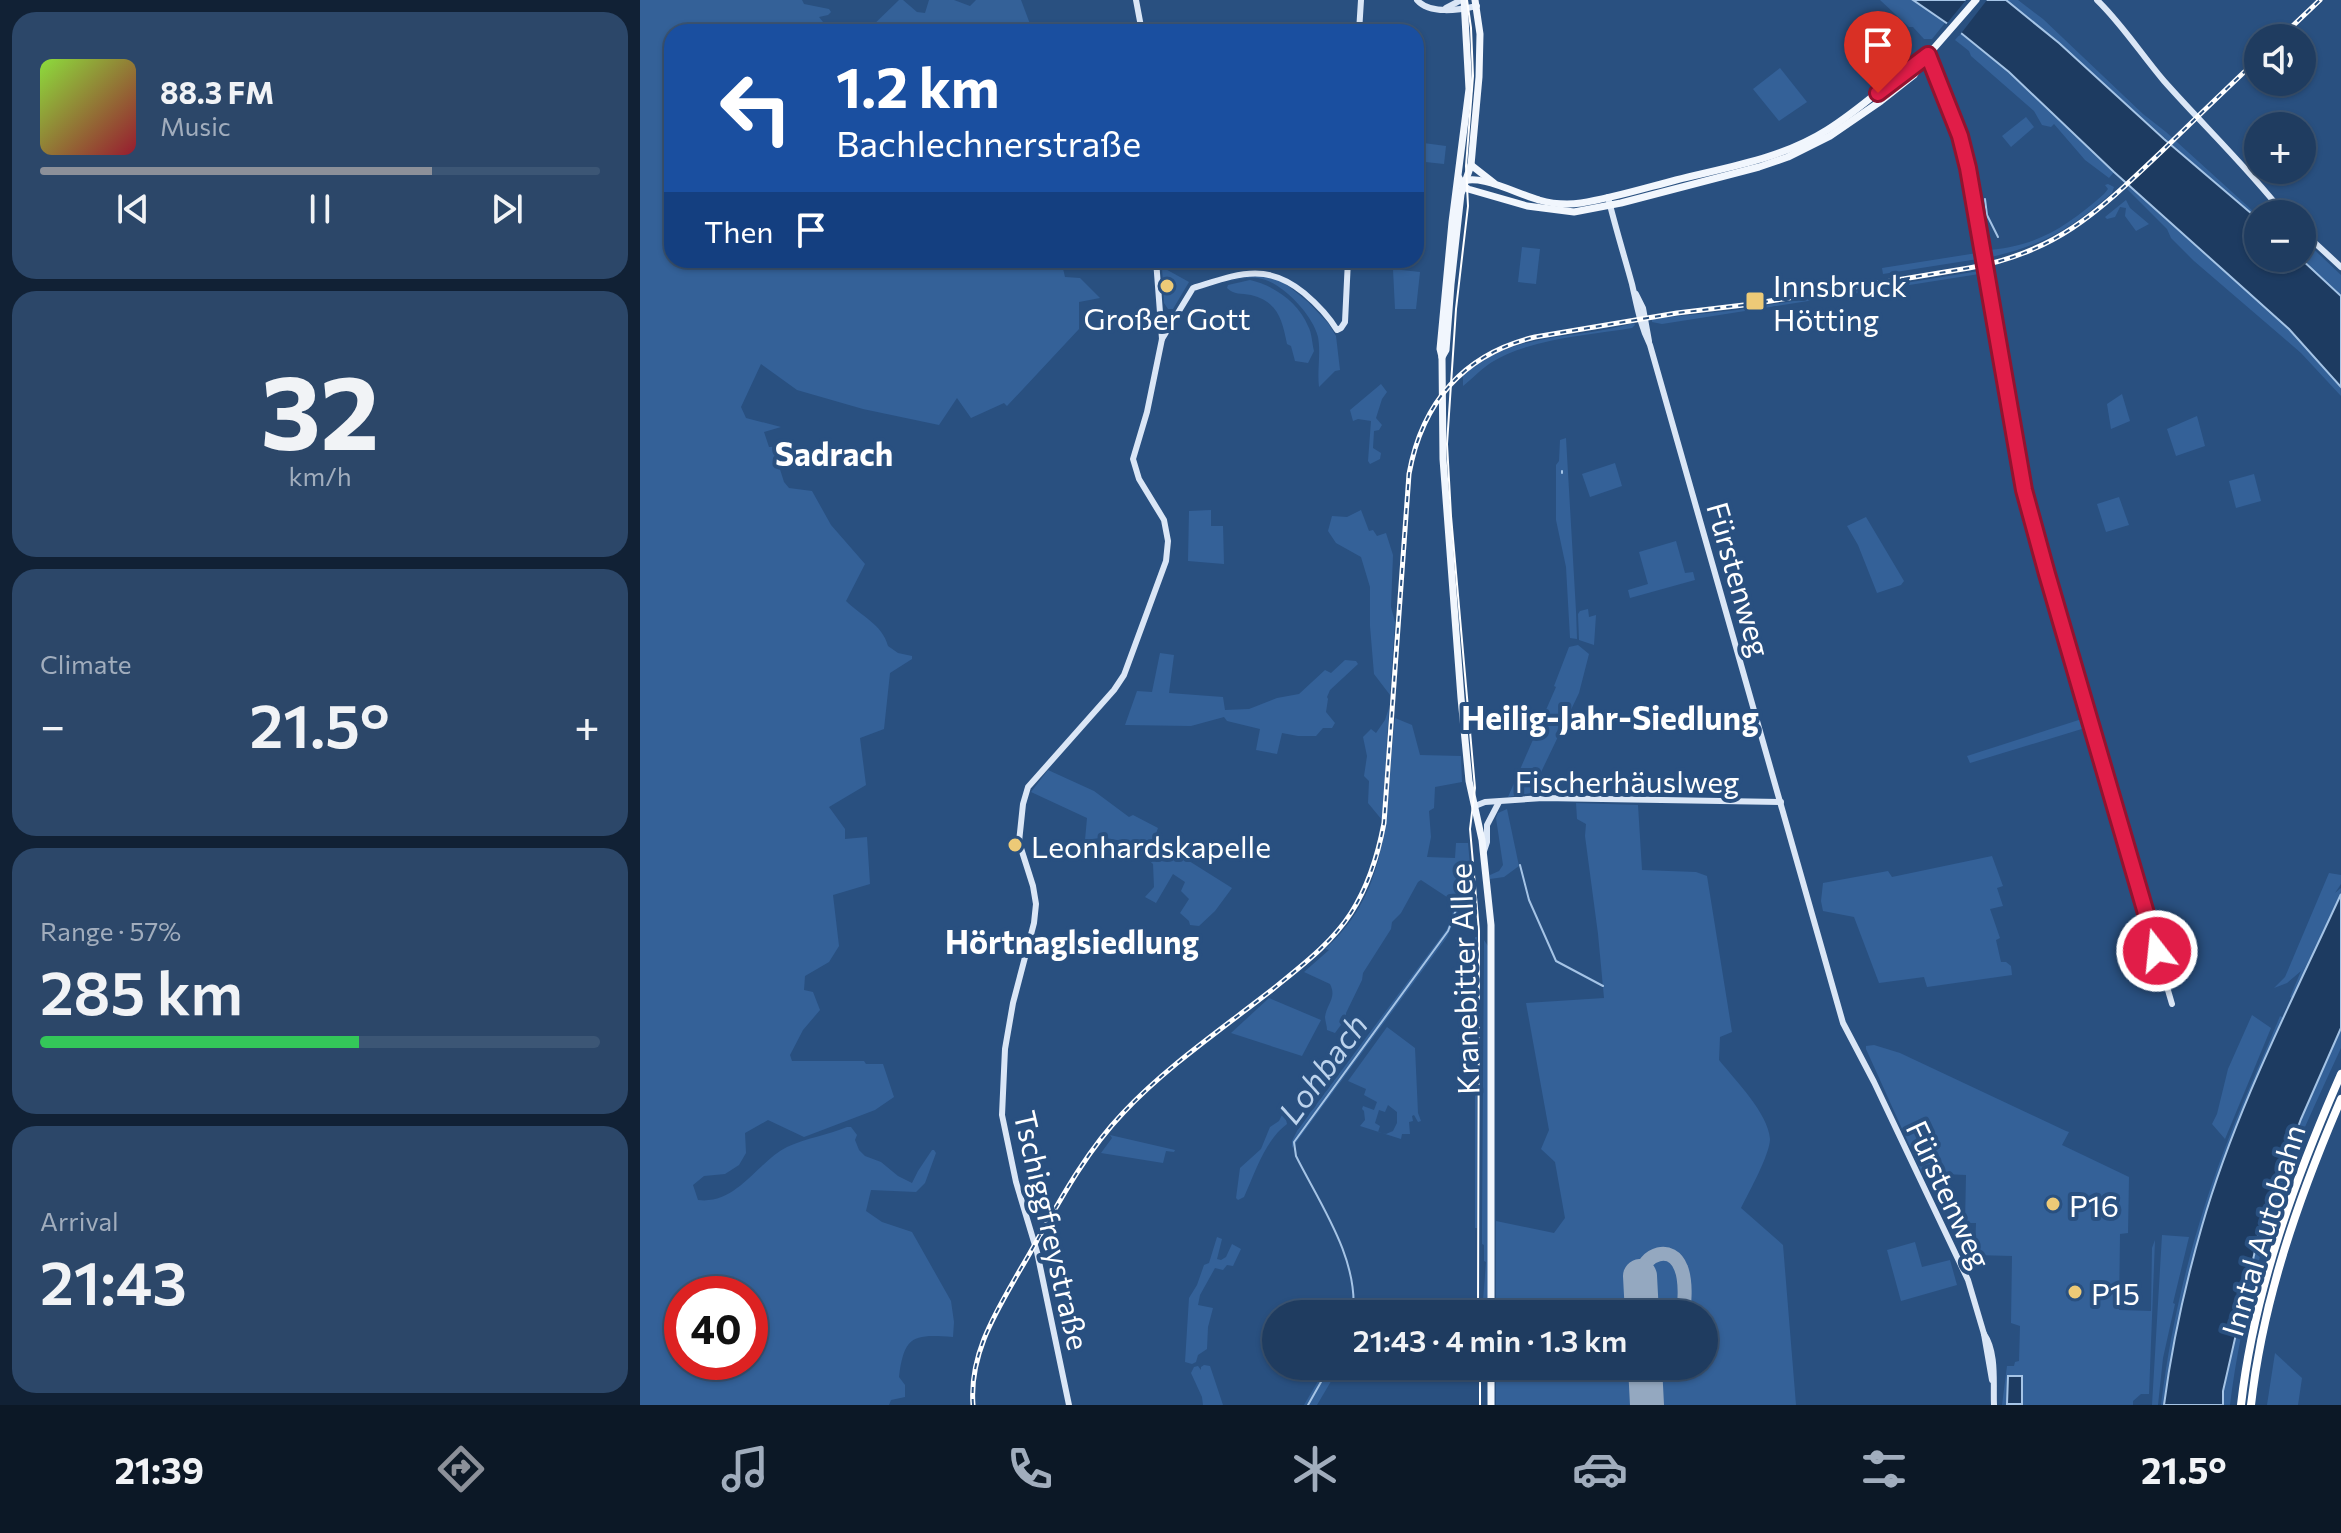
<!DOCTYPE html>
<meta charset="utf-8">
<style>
:root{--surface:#1f3c60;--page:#2c4769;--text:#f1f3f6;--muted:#a1adbd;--line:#3c5675;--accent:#8c9099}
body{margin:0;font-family:Commissioner,sans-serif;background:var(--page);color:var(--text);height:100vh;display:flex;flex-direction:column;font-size:30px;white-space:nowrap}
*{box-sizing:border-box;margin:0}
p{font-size:26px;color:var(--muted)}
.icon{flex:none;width:44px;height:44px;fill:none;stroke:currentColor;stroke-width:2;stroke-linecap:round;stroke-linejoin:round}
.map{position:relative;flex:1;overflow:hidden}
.side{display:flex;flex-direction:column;gap:12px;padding:12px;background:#112135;width:640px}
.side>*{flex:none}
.guide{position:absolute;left:24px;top:24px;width:760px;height:244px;border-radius:24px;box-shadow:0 2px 6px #0004,0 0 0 2px var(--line);background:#1a4fa0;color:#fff;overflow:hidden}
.tools{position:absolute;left:1604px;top:24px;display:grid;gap:16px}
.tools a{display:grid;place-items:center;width:72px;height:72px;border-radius:50%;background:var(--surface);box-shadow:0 2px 6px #0004,0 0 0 2px var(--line);font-size:40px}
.speed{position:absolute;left:24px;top:1276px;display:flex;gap:16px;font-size:40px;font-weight:700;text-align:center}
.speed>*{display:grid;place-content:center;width:104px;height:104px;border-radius:50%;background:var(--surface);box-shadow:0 2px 6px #0004,0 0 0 2px var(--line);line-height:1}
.speed .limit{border:12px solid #d22;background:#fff;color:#111}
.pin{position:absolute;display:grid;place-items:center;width:68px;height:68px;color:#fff;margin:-82px -34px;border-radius:50% 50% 50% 0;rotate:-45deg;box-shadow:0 0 8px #0007}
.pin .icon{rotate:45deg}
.me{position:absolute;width:88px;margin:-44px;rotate:344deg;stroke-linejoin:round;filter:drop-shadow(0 0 6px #0008)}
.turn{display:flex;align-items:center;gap:28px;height:168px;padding:0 40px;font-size:36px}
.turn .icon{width:104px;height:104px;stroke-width:2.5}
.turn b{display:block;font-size:56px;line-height:68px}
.then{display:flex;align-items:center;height:76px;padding:0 40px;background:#0003;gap:16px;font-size:30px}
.big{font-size:60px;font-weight:600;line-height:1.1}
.side .widget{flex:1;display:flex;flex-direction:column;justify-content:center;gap:12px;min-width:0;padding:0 28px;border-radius:24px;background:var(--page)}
.side .dial{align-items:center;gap:0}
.dial b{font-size:104px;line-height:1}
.song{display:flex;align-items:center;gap:24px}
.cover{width:96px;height:96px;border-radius:12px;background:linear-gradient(135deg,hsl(90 70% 55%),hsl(350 70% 35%))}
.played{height:8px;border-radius:4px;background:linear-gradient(90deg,var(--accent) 70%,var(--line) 70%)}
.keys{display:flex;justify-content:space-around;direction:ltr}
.heat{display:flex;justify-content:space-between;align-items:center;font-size:44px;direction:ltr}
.charge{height:12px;border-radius:6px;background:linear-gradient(90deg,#34c759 57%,var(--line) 0)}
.trip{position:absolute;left:622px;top:1300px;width:456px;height:80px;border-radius:40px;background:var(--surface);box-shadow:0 2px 6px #0004,0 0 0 2px var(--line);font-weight:600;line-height:80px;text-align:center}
.tabs{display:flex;height:128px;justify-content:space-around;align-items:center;background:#0c1826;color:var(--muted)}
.tabs .icon{width:56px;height:56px}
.tabs .active{color:var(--accent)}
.tabs b{font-size:36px;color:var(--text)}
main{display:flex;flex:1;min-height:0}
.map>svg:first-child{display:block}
</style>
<main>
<section class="side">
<div class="widget">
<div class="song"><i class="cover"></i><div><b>88.3 FM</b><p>Music</p></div></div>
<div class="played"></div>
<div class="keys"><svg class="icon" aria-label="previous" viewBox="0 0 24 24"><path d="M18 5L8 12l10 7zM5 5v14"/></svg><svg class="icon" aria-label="pause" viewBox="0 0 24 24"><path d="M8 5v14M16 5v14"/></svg><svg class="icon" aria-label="next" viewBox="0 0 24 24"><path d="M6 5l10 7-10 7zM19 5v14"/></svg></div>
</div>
<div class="widget dial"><b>32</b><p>km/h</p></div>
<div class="widget"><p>Climate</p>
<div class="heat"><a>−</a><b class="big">21.5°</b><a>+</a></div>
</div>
<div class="widget"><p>Range · 57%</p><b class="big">285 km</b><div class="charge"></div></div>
<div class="widget"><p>Arrival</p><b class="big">21:43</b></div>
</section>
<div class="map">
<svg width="1701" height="1405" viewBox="0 0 1701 1405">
<rect width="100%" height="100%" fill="#295080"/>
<g fill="#346198" fill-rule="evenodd">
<path d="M0,0H162L164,4L189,9L191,12L188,15L179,17L191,32H32V260H421L425,277L440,278L460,298L439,302V329L367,406L364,403L331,418L317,398L299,425L223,409L157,390L121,364L101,407L106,418L141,427L124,432L129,447L151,446L153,455L138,463L144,482L149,488L172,491L191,525L225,564L206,601C221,616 242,624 248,646L258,653L272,656V659L250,673L244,729L220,738L226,785L189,807L205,829V839L227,837L230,884L193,895L199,946L189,962L165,976L164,990L173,992L180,1010L163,1030L150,1055L152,1061H224L226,1064H243L254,1097L235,1110L164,1137L128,1120L105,1133L106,1153L99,1165L85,1174L64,1176L53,1185L58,1200C97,1205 117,1162 147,1147C166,1138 188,1135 207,1127H211L217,1135L215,1140L219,1150L225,1156L241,1162L258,1176L272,1183L278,1171L292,1150H294L296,1153L285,1183L276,1192L231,1190L226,1211L242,1222L272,1232L311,1301L314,1322L313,1337C274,1334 264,1335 259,1377L265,1385V1397L251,1400L249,1405H0ZM42,1294H110V1362H42Z"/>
<path d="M259,0H263L277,12L285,13L289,0H314L330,6L336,0H381L393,32H226Z"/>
<path d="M1240,0H1273L1305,23L1292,39H1284L1273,27H1269Z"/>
<path d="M1366,0H1378L1403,19L1503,114L1526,132L1614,212L1627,205L1637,214H1618V219C1533,147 1452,71 1366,0Z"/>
<path d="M1321,33L1369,72L1474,172L1469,178L1445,160L1414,124L1411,127L1402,125L1394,111L1331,56L1329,51L1315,40Z"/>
<path d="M1140,68L1167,102L1139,121L1113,89Z"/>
<path d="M1386,117L1394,127L1371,147L1362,136Z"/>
<path d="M776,142L806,146L804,164L776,161Z"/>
<path d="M1468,184L1474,187L1472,193C1432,228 1404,245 1351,257L1350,250C1400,245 1427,226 1464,194L1468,189L1465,185Z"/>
<path d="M1490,186L1649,329L1701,387V396L1661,353L1554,261L1531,238L1527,229L1487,189Z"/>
<path d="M1486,200L1490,208L1509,224L1496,231L1485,216L1486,208L1480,207L1475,217L1467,219L1465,217Z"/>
<path d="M1662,238L1701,275V296L1660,258H1662Z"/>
<path d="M882,247L900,249L896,284L878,282Z"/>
<path d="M1337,253L1338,259L1243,274L1242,268Z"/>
<path d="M522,267L549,282L533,309H528L524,303Z"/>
<path d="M753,269L780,272L776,309H755Z"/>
<path d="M1339,271V274L1022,324L1012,322V319L1097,310Z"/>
<path d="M618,275L641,280L668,302L688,323L696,336L700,370L695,371L679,387C677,370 681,353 678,337C673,315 641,281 618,278C608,276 597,280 588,281Z"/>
<path d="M610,280C633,285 659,303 668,326C672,333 672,343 674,351L668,363L655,361L651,346L647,344C642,319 638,302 611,295C601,293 594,295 587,288L588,285Z"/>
<path d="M994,323L995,325L992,328C949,335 889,339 852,362C841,369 832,379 823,386V375C872,331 937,340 994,323Z"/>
<path d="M741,384L747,392L742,399L736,418L742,425L739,430L734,431L733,448L741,453L740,459L730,464L728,461L731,421L718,419L713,421L710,410Z"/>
<path d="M1482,394L1490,421L1471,429L1467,404Z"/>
<path d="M1557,416L1565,446L1536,456L1527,429Z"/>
<path d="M926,438L936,611L937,639L930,638L926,567L916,520V465L919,461L920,440Z"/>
<path d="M975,463L982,486L950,497L942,474Z"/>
<path d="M1614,474L1621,501L1596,508L1589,481Z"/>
<path d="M1479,497L1489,525L1466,532L1457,504Z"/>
<path d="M571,510V526H583L584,564L548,561L549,511Z"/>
<path d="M721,510L729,531L733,530L737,536L746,533L753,555L751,607L755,622L750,695L734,674L730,626V587L721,557L696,543L688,531L692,516L707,517Z"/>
<path d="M1226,517L1264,581L1261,585L1237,593L1218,545L1207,526Z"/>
<path d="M1036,541L1045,573L1053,572L1055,580L990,598L988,590L1008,584L999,552Z"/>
<path d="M948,609L949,617L956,615L954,645L939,640L938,614L940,611Z"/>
<path d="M938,645L949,654L939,693L891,793L868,797L916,687L914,686L929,647Z"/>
<path d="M520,653L534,655L529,693L583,697L585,710L609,709L637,698L659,694L685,670L691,673L705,660L716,661L718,664L690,690L687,697L688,699L686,712L695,723L692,728H683L676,736H658L642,733L637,754L616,750L620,729L587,721L584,717L551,726L485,725L497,691L512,692Z"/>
<path d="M749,708L742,820L728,803L729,781L724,776L727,756L723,737L731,729L736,733L745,720Z"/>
<path d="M755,718L772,725L780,755L821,756L822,782L795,787L794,808L789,811L791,837L787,857L815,858L816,843H828L830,865L817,884L816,902L821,905L807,937L652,1148V1141L658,1129L807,929L816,903L781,880L778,882L761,913L752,922L751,929L723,973L722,980L706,1013V1018L695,1033L687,1030C687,1025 685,1021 685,1017C687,1003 697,998 690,984L664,972L689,950L685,949C755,887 745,801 755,718Z"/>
<path d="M1445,718V728L1330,763L1327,756Z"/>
<path d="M408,770L454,791L489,817L493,815L518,828L514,839L592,888L575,911L559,926L550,925L549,921L540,913L549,899L541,891L545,882L533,874L516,903L505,897L514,887L513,864C491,843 477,834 445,840L447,818L391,792Z"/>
<path d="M936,803L998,805L1002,870L1056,872L1067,876L1092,1032L1080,1037L1079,1060C1095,1080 1128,1113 1130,1139C1130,1154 1109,1192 1101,1208L1143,1245L1156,1405H856V1366H1064V1314H856V1221L914,1233L925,1218L915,1162L901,1149L909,1130L886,1003L964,998L958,934L945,836L946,824L937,819Z"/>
<path d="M867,809L879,866L864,877L850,879V875L859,871L863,865L856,818L858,813Z"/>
<path d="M1352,856L1363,886L1357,888L1363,906L1350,909L1360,938L1356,940L1361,962H1366L1371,966L1372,975L1287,987L1284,977L1239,983L1214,917L1183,911L1181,901L1183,883L1248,871L1252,877Z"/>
<path d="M1689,873L1701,875V884L1695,893L1701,888V894L1653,998L1650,997L1661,971L1647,983L1634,988L1645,977Z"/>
<path d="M835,937H837V1228H835V970C834,958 835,949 835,937Z"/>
<path d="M844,940L848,946V1314H842L846,1262L844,1261V1245L842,1244V1226Z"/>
<path d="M629,998L681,1020L662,1056L591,1033Z"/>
<path d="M1612,1015L1631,1028L1585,1139L1572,1124L1577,1114L1588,1069Z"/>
<path d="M1640,1016L1644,1018L1617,1080L1562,1224L1541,1305L1524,1405H1521C1532,1314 1555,1225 1588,1140C1604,1098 1623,1058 1640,1016Z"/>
<path d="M747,1027L775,1048L778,1113L781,1121L778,1122L774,1115L772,1116L773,1121L769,1122L770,1134H762L761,1139L720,1126L725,1120L724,1111L722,1109L723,1106L734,1110L737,1102L724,1095L726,1089L708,1081ZM748,1105L757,1112V1123L753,1131L746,1134L738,1132L740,1126L735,1123L739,1110L745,1112Z"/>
<path d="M1701,1028V1048C1680,1094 1657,1141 1641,1189C1617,1259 1599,1332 1590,1405H1583V1391L1620,1229L1661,1119Z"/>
<path d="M1234,1045L1260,1053L1426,1131L1429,1132L1422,1145L1489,1177L1488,1233L1480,1234L1479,1310L1511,1311L1512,1248L1515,1240L1509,1394H1501L1493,1401V1405H1362L1367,1366H1374L1375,1362L1379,1361L1380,1326L1371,1323L1372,1256L1335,1255L1336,1223H1325L1326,1175L1282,1173L1226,1049V1046Z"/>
<path d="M644,1111L647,1124C625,1140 615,1173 604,1197L598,1200L596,1198L600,1168L621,1149L630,1127L639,1121Z"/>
<path d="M470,1135L535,1150L534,1152L526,1151L523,1163L461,1153L472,1138Z"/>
<path d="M1522,1235L1549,1237L1533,1303L1535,1304L1523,1358L1518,1405H1512Z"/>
<path d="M577,1237L582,1239L577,1259L581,1260L586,1257L592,1244L601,1249L593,1266L587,1265L583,1270L575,1268L560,1295L558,1305L573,1308L568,1327L567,1349L558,1355L556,1362L552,1364L545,1362L549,1298L557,1285L564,1265L569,1263Z"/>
<path d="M1275,1242L1282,1267L1310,1260L1317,1285L1261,1301L1247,1250Z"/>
<path d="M1635,1353L1662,1378L1658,1405H1627Z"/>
<path d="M564,1365L570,1366L583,1405H563L562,1397L551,1373L554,1367L558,1366L561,1370V1367Z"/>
<path d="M687,1366H700L677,1405H664Z"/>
</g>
<g fill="#1d3b61" stroke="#a5c4e6" stroke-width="2">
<path d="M1273,0H1366L1419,43L1524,139L1612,214L1618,219V258H1660L1701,296V387L1649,329L1474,172L1369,72L1321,33Z"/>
<path d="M1701,894V1028L1661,1119L1620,1229L1583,1391V1405H1524C1532,1344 1545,1285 1562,1226C1595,1111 1651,1003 1701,894Z"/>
<path d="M1368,1376H1382V1404H1367Z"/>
</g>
<path fill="#295080" d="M1326,0H1347L1319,36L1304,27Z"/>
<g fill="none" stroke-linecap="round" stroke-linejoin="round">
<g stroke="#a5c4e6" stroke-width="2">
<path d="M1345,199L1347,215L1358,237"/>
<path d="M922,473V471"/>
<path d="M905,724L907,716"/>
<path d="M880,865L889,900L916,961L963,986"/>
<path d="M713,1314C719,1259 680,1204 656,1156L654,1142L808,931L818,905"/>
<path d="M668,1405L690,1366"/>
</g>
<g stroke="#94a8c0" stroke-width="14">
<path d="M1000,1276C1004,1253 1032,1244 1041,1268C1046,1280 1045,1302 1043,1314"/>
<path d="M1006,1392L1009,1381L1017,1366"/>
</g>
<g stroke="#94a8c0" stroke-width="34">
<path d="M1000,1276L1002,1314"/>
<path d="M1005,1366L1007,1405"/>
</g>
<g stroke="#dae6f6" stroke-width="6">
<path d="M496,0L502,32"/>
<path d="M777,0C790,15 819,10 837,6"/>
<path d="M1457,0C1482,24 1501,54 1524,81C1564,126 1607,167 1644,214"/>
<path d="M806,8L821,0"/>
<path d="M719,32L721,0"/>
<path d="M1288,55L1319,134L1328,168L1384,490L1407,574L1532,1004"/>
<path d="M1281,60L1300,91"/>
<path d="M968,197C975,226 984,255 992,284C997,306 1000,325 1010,345L1203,1023L1234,1082L1328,1280L1344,1334L1352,1380"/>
<path d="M1662,231L1701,267"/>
<path d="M996,294L1003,308L1009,341"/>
<path d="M522,339L553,288C596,275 625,261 664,293C677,304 688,315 697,330L701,328L705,322L708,260"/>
<path d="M835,806L845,802L903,798L1141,802"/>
<path d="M844,851L847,842V825L859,802"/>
<path d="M1344,1334C1357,1353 1353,1383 1354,1405"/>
<path d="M429,1405L397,1252L376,1182L362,1115L365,1049L373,1003L394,923L396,904L393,886L379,842L383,804L388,787L474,690L484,675L526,561L528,541L524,520L499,479L493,459L507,412L522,339L516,260"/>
</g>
<g stroke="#f1f6fd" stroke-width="7">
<path d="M824,0L829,89L812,222L800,349L802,357L803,459L821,698L829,781L842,840L851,925V1314"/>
<path d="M831,165L854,183"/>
<path d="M819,178L822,185L828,189L887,206L934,212L981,203L1119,167L1148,157L1190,136L1241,101L1274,75L1288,55L1336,0"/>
<path d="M818,184C835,170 879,195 899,200C913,204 927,205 941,203C973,198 1005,188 1036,180C1088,167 1141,159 1187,130C1221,109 1250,80 1284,57"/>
<path d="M802,357L806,350L811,284L821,194L831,165L839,77L840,34L835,0"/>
<path d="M851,1405V1366"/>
</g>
<g stroke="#fff" stroke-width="8">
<path d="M1601,1405C1614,1290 1655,1179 1701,1074"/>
<path d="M1611,1405C1623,1298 1659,1197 1701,1099"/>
</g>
<g stroke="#fff" stroke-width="2">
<path d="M827,0L831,28L833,76L826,166L828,206L816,309L807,444L811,516L835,788L830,829L839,931L838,1314"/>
<path d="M840,1405V1366"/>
</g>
<g stroke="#fff" stroke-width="5">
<g id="rail">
<path d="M1640,38L1680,0"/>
<path d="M333,1405C329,1354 356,1312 380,1270C412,1216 440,1158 483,1113C526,1067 583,1028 633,989C661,966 691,944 711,913C729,885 738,855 744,823L769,474C782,402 824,354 895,337L1037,313L1112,304L1329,268C1416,253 1459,211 1520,153C1553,121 1585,90 1618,59"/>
</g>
</g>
<use href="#rail" stroke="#295080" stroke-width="2" stroke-dasharray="6" stroke-linecap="butt"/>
</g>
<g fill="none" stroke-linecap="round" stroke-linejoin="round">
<g stroke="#92132f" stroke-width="20">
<path id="route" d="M1238,93L1288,55L1320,136L1328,168L1384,490L1407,574L1517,951"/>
</g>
<use href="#route" stroke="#e11d48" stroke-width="14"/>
</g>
<g fill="#edca77" stroke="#295080" stroke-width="3">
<circle cx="527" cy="286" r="8"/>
<rect x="1105" y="291" width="20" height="20" rx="4"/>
<circle cx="375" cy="845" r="8"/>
<circle cx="1413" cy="1204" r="8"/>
<circle cx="1435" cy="1292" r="8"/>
</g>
<g text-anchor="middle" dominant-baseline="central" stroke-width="8" stroke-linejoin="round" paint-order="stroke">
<g font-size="30" fill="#fff" stroke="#295080" text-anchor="start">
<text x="1133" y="284">Innsbruck<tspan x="1133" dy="34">Hötting</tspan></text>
<text x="527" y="317" text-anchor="middle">Großer Gott</text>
<text x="391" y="845">Leonhardskapelle</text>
<text x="1429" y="1204">P16</text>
<text x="1451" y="1292">P15</text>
</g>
<g font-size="30" fill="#fff" stroke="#295080">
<text transform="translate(1100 579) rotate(74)">Fürstenweg</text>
<text x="987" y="780">Fischerhäuslweg</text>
<text transform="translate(823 979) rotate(-92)">Kranebitter Allee</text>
<text transform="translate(1310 1194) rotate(65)">Fürstenweg</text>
<text transform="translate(413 1230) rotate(77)">Tschiggfreystraße</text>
<text transform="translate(1622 1230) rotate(-73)">Inntal Autobahn</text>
</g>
<g font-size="32" font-weight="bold" fill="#fff" stroke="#295080">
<text x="194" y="453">Sadrach</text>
<text x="970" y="717">Heilig-Jahr-Siedlung</text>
<text x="432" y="941">Hörtnaglsiedlung</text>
</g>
<g font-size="32" font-style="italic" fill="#bcd3ed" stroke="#295080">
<text transform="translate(682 1068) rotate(-54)">Lohbach</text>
</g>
</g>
</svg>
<div class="tools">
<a><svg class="icon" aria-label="sound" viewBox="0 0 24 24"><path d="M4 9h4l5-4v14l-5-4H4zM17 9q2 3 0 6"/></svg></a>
<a>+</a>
<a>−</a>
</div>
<div class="speed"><div class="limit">40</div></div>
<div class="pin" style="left:1238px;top:93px;background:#d93025"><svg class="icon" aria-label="arrive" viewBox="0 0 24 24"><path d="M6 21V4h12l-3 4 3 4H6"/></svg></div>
<svg class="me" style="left:1517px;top:951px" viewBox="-20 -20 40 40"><circle r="17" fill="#e11d48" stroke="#fff" stroke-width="3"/><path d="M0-11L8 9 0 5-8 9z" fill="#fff"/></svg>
<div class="trip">21:43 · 4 min · 1.3 km</div>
<div class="guide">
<div class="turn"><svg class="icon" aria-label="left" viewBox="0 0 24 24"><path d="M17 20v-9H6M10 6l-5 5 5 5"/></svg><div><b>1.2 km</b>Bachlechnerstraße</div></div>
<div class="then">Then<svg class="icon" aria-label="arrive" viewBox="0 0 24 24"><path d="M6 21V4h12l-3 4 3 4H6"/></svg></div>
</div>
</div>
</main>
<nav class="tabs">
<b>21:39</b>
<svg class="icon active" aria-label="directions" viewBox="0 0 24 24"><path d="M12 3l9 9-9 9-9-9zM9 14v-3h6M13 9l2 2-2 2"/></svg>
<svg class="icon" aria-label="music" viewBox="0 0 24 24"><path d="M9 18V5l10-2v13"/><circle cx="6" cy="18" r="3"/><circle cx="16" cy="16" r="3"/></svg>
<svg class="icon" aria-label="phone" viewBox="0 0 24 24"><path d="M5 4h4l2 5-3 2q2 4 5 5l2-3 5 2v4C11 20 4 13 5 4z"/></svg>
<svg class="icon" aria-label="climate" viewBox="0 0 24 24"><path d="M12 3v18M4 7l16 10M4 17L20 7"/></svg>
<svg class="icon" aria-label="car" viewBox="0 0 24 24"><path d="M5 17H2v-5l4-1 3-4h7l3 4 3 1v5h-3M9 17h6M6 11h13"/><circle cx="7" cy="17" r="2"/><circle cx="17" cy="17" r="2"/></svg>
<svg class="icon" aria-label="filters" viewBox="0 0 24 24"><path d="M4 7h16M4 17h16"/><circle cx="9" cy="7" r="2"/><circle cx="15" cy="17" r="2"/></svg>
<b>21.5°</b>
</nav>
